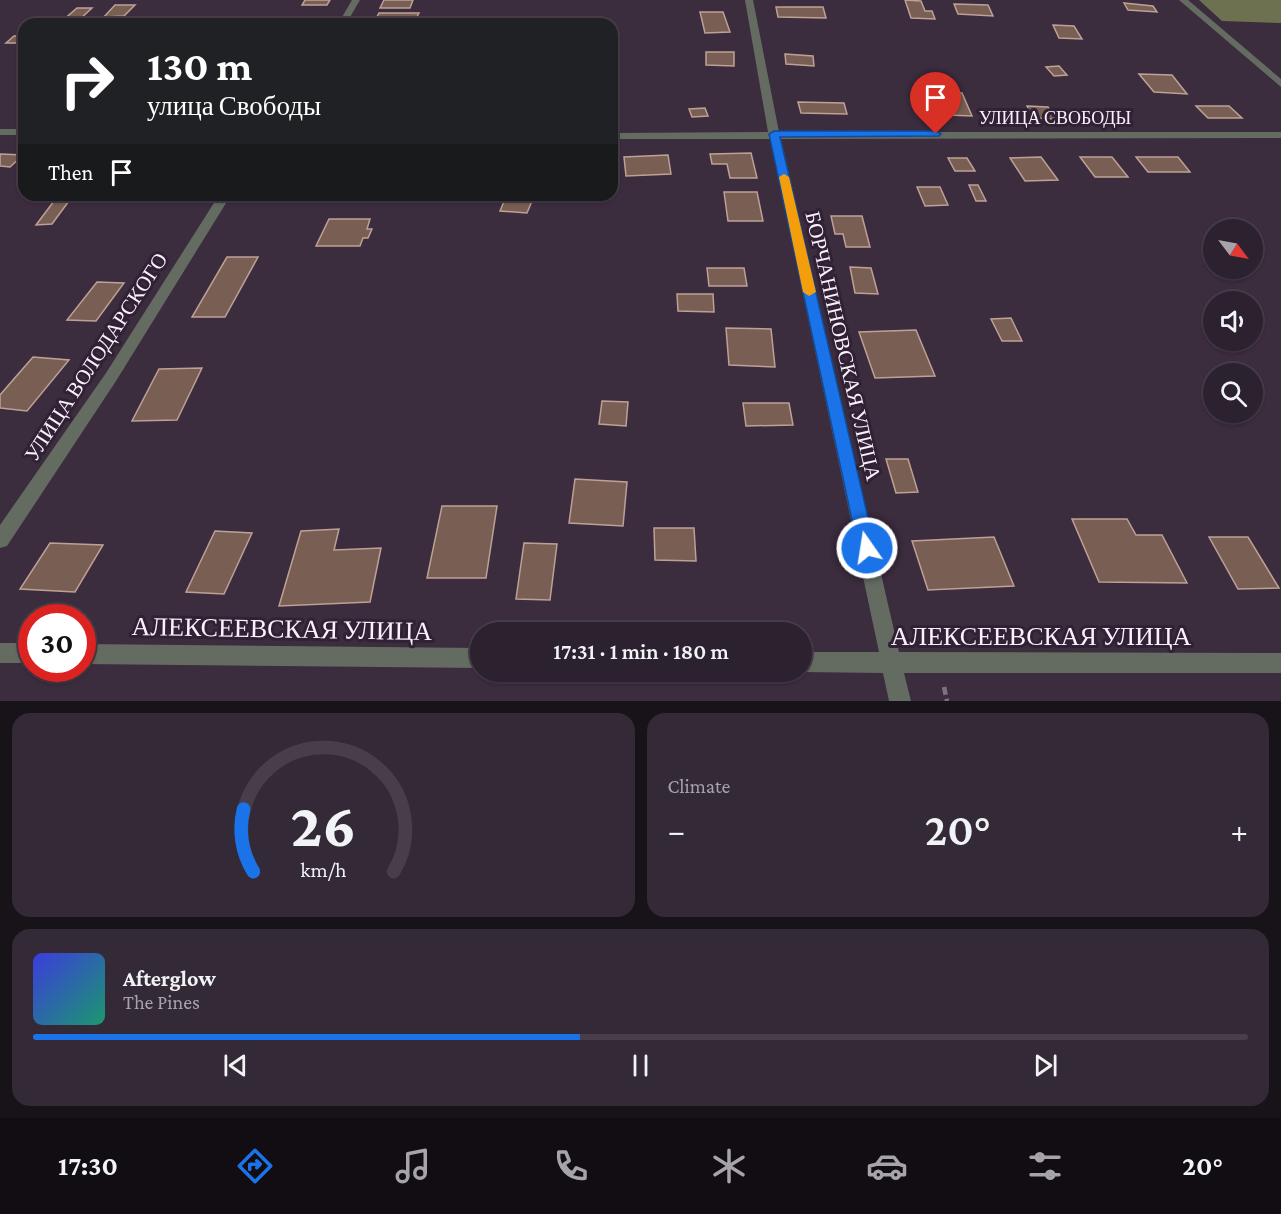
<!DOCTYPE html>
<meta charset="utf-8">
<style>
:root{--surface:#2c212e;--page:#342936;--text:#f1f3f6;--muted:#a6a3aa;--line:#483e4a;--accent:#1a73e8}
body{margin:0;font-family:"Crimson Pro",serif;background:var(--page);color:var(--text);height:100vh;display:flex;flex-direction:column;font-size:22px;white-space:nowrap}
*{box-sizing:border-box;margin:0}
p{font-size:20px;color:var(--muted)}
.icon{flex:none;width:33px;height:33px;fill:none;stroke:currentColor;stroke-width:2;stroke-linecap:round;stroke-linejoin:round}
.map{position:relative;height:701px;overflow:hidden}
.details{display:flex;flex-direction:column;gap:12px;padding:12px;background:#181219;flex:1}
.details>*{flex:none}
.top-card{position:absolute;left:18px;top:18px;width:600px;height:183px;border-radius:18px;box-shadow:0 2px 4px #0004,0 0 0 2px var(--line);background:#202124;color:#fff;overflow:hidden}
.needle{width:39px;rotate:122deg}
.tools{position:absolute;left:1203px;top:219px;display:grid;gap:12px}
.tools a{display:grid;place-items:center;width:60px;height:60px;border-radius:50%;background:var(--surface);box-shadow:0 2px 4px #0004,0 0 0 2px var(--line);font-size:30px}
.speed{position:absolute;left:18px;top:604px;display:flex;gap:12px;font-size:30px;font-weight:700;text-align:center}
.speed>*{display:grid;place-content:center;width:78px;height:78px;border-radius:50%;background:var(--surface);box-shadow:0 2px 4px #0004,0 0 0 2px var(--line);line-height:1}
.speed .limit{border:9px solid #d22;background:#fff;color:#111}
.pin{position:absolute;display:grid;place-items:center;width:51px;height:51px;color:#fff;margin:-62px -26px;border-radius:50% 50% 50% 0;rotate:-45deg;box-shadow:0 0 6px #0007}
.pin .icon{rotate:45deg}
.me{position:absolute;width:66px;margin:-33px;rotate:347deg;stroke-linejoin:round;filter:drop-shadow(0 0 4px #0008)}
.turn{display:flex;align-items:center;gap:21px;height:126px;padding:0 30px;font-size:27px}
.turn .icon{width:78px;height:78px;stroke-width:2.5}
.turn b{display:block;font-size:42px;line-height:51px}
.then{display:flex;align-items:center;height:57px;padding:0 30px;background:#0003;gap:12px;font-size:22px}
.big{font-size:45px;font-weight:600;line-height:1.1}
.details .card{flex:1;display:flex;flex-direction:column;justify-content:center;gap:9px;min-width:0;padding:0 21px;border-radius:18px;background:var(--page)}
.details .dial{align-items:center;gap:0}
.dial svg{height:156px;overflow:visible;fill:none;stroke:var(--line);stroke-width:7;stroke-linecap:round;text-anchor:middle}
.dial text{fill:var(--text);stroke:none}
.song{display:flex;align-items:center;gap:18px}
.cover{width:72px;height:72px;border-radius:9px;background:linear-gradient(135deg,hsl(240 70% 55%),hsl(160 70% 35%))}
.played{height:6px;border-radius:3px;background:linear-gradient(90deg,var(--accent) 45%,var(--line) 45%)}
.keys{display:flex;justify-content:space-around;direction:ltr}
.heat{display:flex;justify-content:space-between;align-items:center;font-size:33px;direction:ltr}
.details .tiles{flex:1;display:grid;gap:12px;grid-template-columns:1fr 1fr}
.card:last-child{grid-column:span 2}
.trip{position:absolute;left:470px;top:622px;width:342px;height:60px;border-radius:30px;background:var(--surface);box-shadow:0 2px 4px #0004,0 0 0 2px var(--line);font-weight:600;line-height:60px;text-align:center}
.tab-bar{display:flex;height:96px;justify-content:space-around;align-items:center;background:#120d12;color:var(--muted)}
.tab-bar .icon{width:42px;height:42px}
.tab-bar .current{color:var(--accent)}
.tab-bar b{font-size:27px;color:var(--text)}
.map>svg:first-child{display:block}
</style>
<div class="map">
<svg width="1281" height="701" viewBox="0 0 1281 701">
<rect width="100%" height="100%" fill="#3b2c3e"/>
<path fill="#6e714f" d="M1199,0H1281V23L1222,21Z"/>
<g fill="#795e54" stroke="#bea196" stroke-width="1.5">
<path d="M305,0H330L327,5H302Z"/>
<path d="M384,0H413L410,8H380Z"/>
<path d="M905,0L921,1L925,11H932L935,19L911,18Z"/>
<path d="M1124,3L1153,6L1157,12L1128,10Z"/>
<path d="M954,4L988,5L993,16L958,14Z"/>
<path d="M115,5H135L124,16L104,17Z"/>
<path d="M776,7H823L826,18L778,17Z"/>
<path d="M77,8H92L78,21H62Z"/>
<path d="M700,12H723L730,32L705,33Z"/>
<path d="M379,13H419L413,24H373Z"/>
<path d="M316,18L313,24H260L264,19Z"/>
<path d="M1053,25L1074,26L1082,39L1059,38Z"/>
<path d="M14,36H24V43H6Z"/>
<path d="M706,52H734V66L706,65Z"/>
<path d="M785,54L813,56L814,66L786,64Z"/>
<path d="M1059,66L1067,75L1054,76L1046,67Z"/>
<path d="M1139,74L1172,75L1187,94L1154,92Z"/>
<path d="M912,91L962,93L972,116L921,114Z"/>
<path d="M798,102L844,103L847,114L801,113Z"/>
<path d="M1027,106L1048,107L1055,119L1033,118Z"/>
<path d="M1196,106H1229L1242,118H1208Z"/>
<path d="M705,108L708,116L692,117L689,109Z"/>
<path d="M751,153L757,178H730L727,164H712L710,154Z"/>
<path d="M0,154L23,155L10,167L0,166Z"/>
<path d="M668,155L671,174L626,176L624,157Z"/>
<path d="M1041,157L1058,180L1025,181L1010,158Z"/>
<path d="M1080,157H1112L1128,177H1095Z"/>
<path d="M1136,157H1178L1190,172H1148Z"/>
<path d="M948,158H967L975,171H955Z"/>
<path d="M969,185H978L986,201H976Z"/>
<path d="M917,187H940L948,205L925,206Z"/>
<path d="M724,192H757L763,221H728Z"/>
<path d="M159,195H185L182,199L156,200Z"/>
<path d="M505,199L532,201L527,213L500,211Z"/>
<path d="M54,201H69L52,224L36,225Z"/>
<path d="M831,216H862L870,247H846L843,234H835Z"/>
<path d="M329,219H370L367,229H372L368,238H363L360,246H316Z"/>
<path d="M227,257H258L225,317H192Z"/>
<path d="M850,267L871,268L878,294L855,293Z"/>
<path d="M707,268H744L747,286H709Z"/>
<path d="M97,282L124,283L96,321L67,320Z"/>
<path d="M677,294H713L714,312L678,311Z"/>
<path d="M1011,318L1022,341H1002L991,319Z"/>
<path d="M726,328L771,329L775,367L729,365Z"/>
<path d="M916,330L935,376L875,378L859,332Z"/>
<path d="M33,357L69,360L27,411L0,408V395Z"/>
<path d="M202,368L177,420L132,421L159,369Z"/>
<path d="M602,401L628,402L626,426L599,424Z"/>
<path d="M743,403H789L793,425L746,426Z"/>
<path d="M886,459H908L918,492L896,493Z"/>
<path d="M575,479L627,482L623,526L569,523Z"/>
<path d="M442,506H497L486,578H427Z"/>
<path d="M1072,519H1127L1136,535H1162L1187,583L1099,582Z"/>
<path d="M654,528H694L696,561L655,560Z"/>
<path d="M339,529L334,550L381,548L370,602L279,606L301,531Z"/>
<path d="M215,531L252,533L224,594L186,592Z"/>
<path d="M994,537L1014,586L928,590L912,541Z"/>
<path d="M1209,537H1248L1279,588L1238,589Z"/>
<path d="M50,543L103,545L75,592L20,589Z"/>
<path d="M524,543L557,544L550,600L516,599Z"/>
</g>
<g fill="none" stroke-linecap="round" stroke-linejoin="round">
<path stroke="#7e7181" stroke-width="4.5" stroke-dasharray="8 4" stroke-linecap="butt" d="M944,687L947,701"/>
<g fill="#646c62" fill-rule="evenodd">
<path d="M352,0H360L346,24H338Z"/>
<path d="M745,0H753L779,132H1281V138L781,139L899,652L1281,653V673H904L911,701H889L883,673L800,672L801,652H879L770,139H612V133L768,132Z"/>
<path d="M1179,0H1188L1281,79V87Z"/>
<rect x="0" y="129" width="24" height="6"/>
<path d="M219,195H231L116,381L7,546L0,548V525L106,373Z"/>
<rect x="0" y="643" width="32" height="20"/>
<path d="M82,644L480,648V668L82,664Z"/>
</g>
</g>
<path fill="#1a73e8" stroke="#114b97" stroke-width="1.5" d="M936,131L941,134L939,136L780,137L875,548L873,554L867,556L861,554L858,548L769,134L774,131Z"/>
<path fill="#f59e0b" d="M784,174L789,177L816,292L809,296L803,292L779,177Z"/>
<g text-anchor="middle" dominant-baseline="central" stroke-width="6" stroke-linejoin="round" paint-order="stroke">
<g font-size="18" fill="#fbf1fd" stroke="#302234">
<text x="1055" y="118">УЛИЦА СВОБОДЫ</text>
</g>
<g font-size="21" fill="#fbf1fd" stroke="#302234">
<text transform="translate(843 346) rotate(77)">БОРЧАНИНОВСКАЯ УЛИЦА</text>
<text transform="translate(96 357) rotate(-57)">УЛИЦА ВОЛОДАРСКОГО</text>
</g>
<g font-size="26" fill="#fbf1fd" stroke="#302234">
<text transform="translate(282 629) rotate(1)">АЛЕКСЕЕВСКАЯ УЛИЦА</text>
<text x="1041" y="636">АЛЕКСЕЕВСКАЯ УЛИЦА</text>
</g>
</g>
</svg>
<div class="tools">
<a><svg class="needle" viewBox="-14 -14 28 28"><path d="M0-13l5 13h-10z" fill="#e53935"/><path d="M0 13l5-13h-10z" fill="#a6a3aa"/></svg></a>
<a><svg class="icon" aria-label="sound" viewBox="0 0 24 24"><path d="M4 9h4l5-4v14l-5-4H4zM17 9q2 3 0 6"/></svg></a>
<a><svg class="icon" aria-label="search" viewBox="0 0 24 24"><circle cx="10" cy="10" r="6"/><path d="M15 15l6 6"/></svg></a>
</div>
<div class="speed"><div class="limit">30</div></div>
<div class="pin" style="left:936px;top:134px;background:#d93025"><svg class="icon" aria-label="arrive" viewBox="0 0 24 24"><path d="M6 21V4h12l-3 4 3 4H6"/></svg></div>
<svg class="me" style="left:867px;top:548px" viewBox="-20 -20 40 40"><circle r="17" fill="#1a73e8" stroke="#fff" stroke-width="3"/><path d="M0-11L8 9 0 5-8 9z" fill="#fff"/></svg>
<div class="trip">17:31 · 1 min · 180 m</div>
<div class="top-card">
<div class="turn"><svg class="icon" aria-label="right" viewBox="0 0 24 24"><path d="M7 20v-9h11M14 6l5 5-5 5"/></svg><div><b>130 m</b>улица Свободы</div></div>
<div class="then">Then<svg class="icon" aria-label="arrive" viewBox="0 0 24 24"><path d="M6 21V4h12l-3 4 3 4H6"/></svg></div>
</div>
</div>
<section class="details">
<div class="tiles">
<div class="card dial"><svg viewBox="0 0 100 80">
<path d="M14 69A42 42 0 1 1 86 69"/>
<path d="M14 69A42 42 0 0 1 9 37" stroke="#1a73e8"/>
<text x="50" y="56" font-size="32" font-weight="700">26</text>
<text x="50" y="72" font-size="11">km/h</text>
</svg></div>
<div class="card"><p>Climate</p>
<div class="heat"><a>−</a><b class="big">20°</b><a>+</a></div>
</div>
<div class="card">
<div class="song"><i class="cover"></i><div><b>Afterglow</b><p>The Pines</p></div></div>
<div class="played"></div>
<div class="keys"><svg class="icon" aria-label="previous" viewBox="0 0 24 24"><path d="M18 5L8 12l10 7zM5 5v14"/></svg><svg class="icon" aria-label="pause" viewBox="0 0 24 24"><path d="M8 5v14M16 5v14"/></svg><svg class="icon" aria-label="next" viewBox="0 0 24 24"><path d="M6 5l10 7-10 7zM19 5v14"/></svg></div>
</div>
</div>
</section>
<nav class="tab-bar">
<b>17:30</b>
<svg class="icon current" aria-label="directions" viewBox="0 0 24 24"><path d="M12 3l9 9-9 9-9-9zM9 14v-3h6M13 9l2 2-2 2"/></svg>
<svg class="icon" aria-label="music" viewBox="0 0 24 24"><path d="M9 18V5l10-2v13"/><circle cx="6" cy="18" r="3"/><circle cx="16" cy="16" r="3"/></svg>
<svg class="icon" aria-label="phone" viewBox="0 0 24 24"><path d="M5 4h4l2 5-3 2q2 4 5 5l2-3 5 2v4C11 20 4 13 5 4z"/></svg>
<svg class="icon" aria-label="climate" viewBox="0 0 24 24"><path d="M12 3v18M4 7l16 10M4 17L20 7"/></svg>
<svg class="icon" aria-label="car" viewBox="0 0 24 24"><path d="M5 17H2v-5l4-1 3-4h7l3 4 3 1v5h-3M9 17h6M6 11h13"/><circle cx="7" cy="17" r="2"/><circle cx="17" cy="17" r="2"/></svg>
<svg class="icon" aria-label="filters" viewBox="0 0 24 24"><path d="M4 7h16M4 17h16"/><circle cx="9" cy="7" r="2"/><circle cx="15" cy="17" r="2"/></svg>
<b>20°</b>
</nav>
